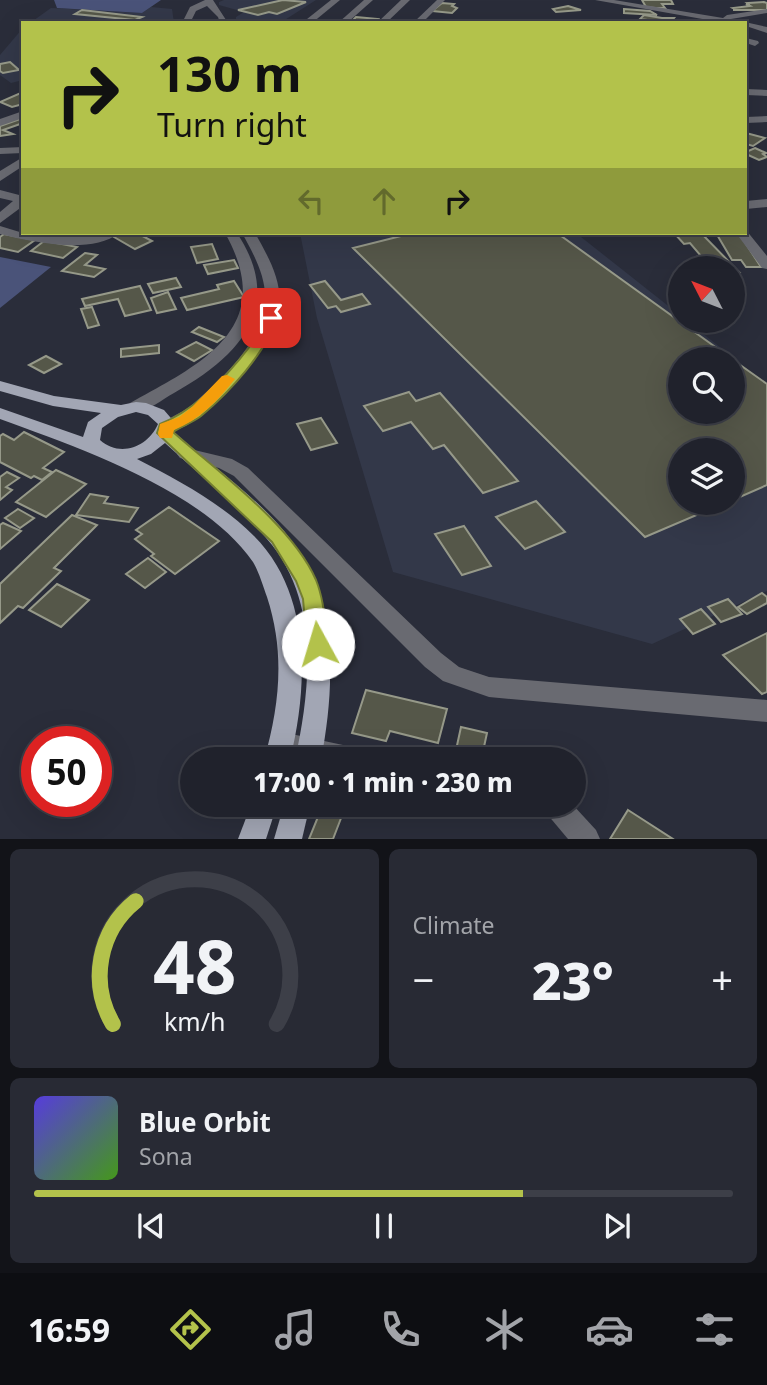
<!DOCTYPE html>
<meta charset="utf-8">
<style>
:root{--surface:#20222c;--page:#282a34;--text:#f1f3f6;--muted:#a2a4a9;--line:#3d3f48;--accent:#b3c24b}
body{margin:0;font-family:"Noto Sans",sans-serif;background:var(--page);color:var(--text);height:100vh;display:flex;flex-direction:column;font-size:26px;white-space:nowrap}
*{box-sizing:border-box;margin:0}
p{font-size:23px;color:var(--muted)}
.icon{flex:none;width:38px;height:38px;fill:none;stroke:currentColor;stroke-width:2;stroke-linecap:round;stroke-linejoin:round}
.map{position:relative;height:839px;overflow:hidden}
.sheet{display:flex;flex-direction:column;gap:10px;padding:10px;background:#121318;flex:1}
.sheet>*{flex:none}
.hud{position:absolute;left:21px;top:21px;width:726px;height:214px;border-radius:0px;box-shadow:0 7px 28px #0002,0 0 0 2px var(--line);background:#b3c24b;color:#111;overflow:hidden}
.needle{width:46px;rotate:312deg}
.fabs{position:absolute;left:668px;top:256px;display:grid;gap:14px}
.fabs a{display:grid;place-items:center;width:77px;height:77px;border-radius:50%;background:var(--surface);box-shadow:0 7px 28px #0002,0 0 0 2px var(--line);font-size:35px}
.speed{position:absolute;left:21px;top:726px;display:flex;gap:14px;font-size:35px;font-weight:700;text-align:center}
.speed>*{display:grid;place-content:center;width:91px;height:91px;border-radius:50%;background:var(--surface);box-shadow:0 7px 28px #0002,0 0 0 2px var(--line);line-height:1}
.speed .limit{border:10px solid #d22;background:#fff;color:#111}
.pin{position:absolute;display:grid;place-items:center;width:60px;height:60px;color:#fff;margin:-30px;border-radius:14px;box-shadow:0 4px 10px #0006}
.me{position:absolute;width:77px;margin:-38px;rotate:354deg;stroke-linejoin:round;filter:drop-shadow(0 0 5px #0008)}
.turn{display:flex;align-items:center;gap:24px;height:147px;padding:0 21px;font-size:32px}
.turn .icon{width:91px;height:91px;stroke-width:2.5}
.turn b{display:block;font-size:49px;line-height:60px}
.lanes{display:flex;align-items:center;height:66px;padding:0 21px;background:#0003;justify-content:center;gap:35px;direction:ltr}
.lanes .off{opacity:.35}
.big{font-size:52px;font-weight:800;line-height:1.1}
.sheet .tile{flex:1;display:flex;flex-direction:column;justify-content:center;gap:10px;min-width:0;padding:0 24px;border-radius:10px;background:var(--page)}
.sheet .dial{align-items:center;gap:0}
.dial svg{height:182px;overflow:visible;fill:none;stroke:var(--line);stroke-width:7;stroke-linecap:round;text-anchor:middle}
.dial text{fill:var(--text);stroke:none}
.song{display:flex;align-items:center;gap:21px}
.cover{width:84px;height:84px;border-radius:10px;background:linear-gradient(135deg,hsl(250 70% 55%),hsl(100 70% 35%))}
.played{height:7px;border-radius:4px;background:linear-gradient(90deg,var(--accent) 70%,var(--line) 70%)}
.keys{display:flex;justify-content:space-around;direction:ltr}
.heat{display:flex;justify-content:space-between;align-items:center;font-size:38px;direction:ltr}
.sheet .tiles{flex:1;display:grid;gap:10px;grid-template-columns:1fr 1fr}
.tile:last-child{grid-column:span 2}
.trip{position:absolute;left:180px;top:747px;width:406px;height:70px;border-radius:35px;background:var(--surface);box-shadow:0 7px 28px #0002,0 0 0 2px var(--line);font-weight:800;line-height:70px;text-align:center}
.tabs{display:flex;height:112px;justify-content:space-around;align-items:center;background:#0d0e12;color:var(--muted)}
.tabs .icon{width:49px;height:49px}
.tabs .current{color:var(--accent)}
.tabs b{font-size:32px;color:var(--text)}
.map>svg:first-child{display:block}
</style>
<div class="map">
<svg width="767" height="839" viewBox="0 0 767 839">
<rect width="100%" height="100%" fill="#2a2d3a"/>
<g fill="#333849" fill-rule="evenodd">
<path d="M224,0H316L280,23H236V17L244,12L219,5V2Z"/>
<path d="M151,7L172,9L174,23H30L51,8L142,13Z"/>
<path d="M23,28V80L11,83L0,75V55Z"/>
<path d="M300,233H576L681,316V320H686L767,385V591L652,644L393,572L317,318ZM681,359H733V411H681ZM681,450H733V502H681Z"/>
</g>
<g fill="#4a5379">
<path d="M54,0H161L142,13L57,8Z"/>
<path d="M0,257L51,267L0,308Z"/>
</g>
<g fill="#555749" stroke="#969989" stroke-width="2">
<path d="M283,0L306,2L277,14L269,12L258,15L238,10Z"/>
<path d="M642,0H671L673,4H662L665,8H655L646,7Z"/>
<path d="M764,2L767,3V10H733H737L733,8L750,6L746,4H750L748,3Z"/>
<path d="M442,3L454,4L452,6L457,8L452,13L432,11Z"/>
<path d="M568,6L581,10L556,12L553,9Z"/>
<path d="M624,9L650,11L657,15L624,13Z"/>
<path d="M82,10L142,17L135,20L75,14Z"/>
<path d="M644,15L662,18H674L670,23L640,19Z"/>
<path d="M356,17L378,19L374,23H350Z"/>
<path d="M10,62L19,70L3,73L0,71V64Z"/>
<path d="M23,92V104L12,107L0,102Z"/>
<path d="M23,118V123L3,130L13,134L0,136V126Z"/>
<path d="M746,133L765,138L753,146L746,144Z"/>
<path d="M755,148L766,153L763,154L767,157L759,160L746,154V152Z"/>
<path d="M124,233H137L152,241L135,249L114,237Z"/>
<path d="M413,233H557L732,359H681V411H733V360L767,384V485L733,500V450H681V502H727L645,537L353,248Z"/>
<path d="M674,233H701L739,272H733V268H706L696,257L701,256L690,243L684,244Z"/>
<path d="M716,233H739L761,267H746L741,260H732Z"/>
<path d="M4,234L35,240L18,252L0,248V237Z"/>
<path d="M44,241L62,244L77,247L63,258L31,251Z"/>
<path d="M212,244L218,259L197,263L191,247Z"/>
<path d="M85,253L97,255L85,265L105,269L94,277L62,271Z"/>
<path d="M234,260L238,268L208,274L204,265Z"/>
<path d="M176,278L181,287L153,293L148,284Z"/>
<path d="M234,281L244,297L187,310L181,298L219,289L217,285Z"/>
<path d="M325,281L341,300L362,294L370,304L341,312L336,306L328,308L310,285Z"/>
<path d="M140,286L151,310L125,316L118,299L85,306L82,299Z"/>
<path d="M168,292L176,309L157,313L151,298Z"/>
<path d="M92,307L99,325L88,328L81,309Z"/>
<path d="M199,327L224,337L217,342L192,332Z"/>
<path d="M196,342L212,350L194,361L177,352Z"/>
<path d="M159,345V353L121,357V349Z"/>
<path d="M46,356L61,364L44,373L29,365Z"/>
<path d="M409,392L416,401L440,393L518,481L483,493L444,445L433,449L411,422L383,431L364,406Z"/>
<path d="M321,418L337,443L311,450L297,424Z"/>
<path d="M24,432L64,452L43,468L52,472L42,480L34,476L31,478L0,462V436L3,434L14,440Z"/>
<path d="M56,470L86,484L46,517L16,502Z"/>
<path d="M7,472L19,478L6,487L12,490L0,500V477Z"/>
<path d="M90,494L108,497L104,503L138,508L129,522L76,515Z"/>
<path d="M536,501L565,532L525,549L496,517Z"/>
<path d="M169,507L219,541L175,574L151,556L154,554L135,539L142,534L136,530Z"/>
<path d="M18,509L34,518L20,528L5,518Z"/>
<path d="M72,515L97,525L54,568L61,571L23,608L18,606L0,623V584Z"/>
<path d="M3,523L21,531L0,549V525Z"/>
<path d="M464,526L491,566L462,575L435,534Z"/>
<path d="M148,558L166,572L145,588L126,574Z"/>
<path d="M57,584L89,600L61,627L29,610Z"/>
<path d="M762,593L767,597V603L747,614L738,607Z"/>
<path d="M728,599L742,614L721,622L708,607Z"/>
<path d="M701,609L715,624L693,634L680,619Z"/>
<path d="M767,633V692L762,694L723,655Z"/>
<path d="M366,690L447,709L438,743L390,731L386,741L352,733Z"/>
<path d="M461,727L487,733L482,756L456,750Z"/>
<path d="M322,807L343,813L333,839H309Z"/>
<path d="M628,810L673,839H610Z"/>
</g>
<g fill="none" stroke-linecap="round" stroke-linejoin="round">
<g fill="#696a71" fill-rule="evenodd">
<path d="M205,0H213L228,23H220L218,17L207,6L196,11L190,23H182L190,7Z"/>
<path d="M331,0H340L312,23H302Z"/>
<path d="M364,0H373L347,23H338Z"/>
<path d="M401,0H410L386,23H377Z"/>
<path d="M437,0H445L422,23H413Z"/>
<path d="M595,0H614L723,18L727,15L767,9V13L731,19L767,27V33L746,26V23H725Z"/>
<path d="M746,38L758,41L759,43L755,46L746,43Z"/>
<path d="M746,89L767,90V96L746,95Z"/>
<path d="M23,111V118L0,126V119Z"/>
<path d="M767,116V122L746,123V117Z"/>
<path d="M23,147V153L0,154V148Z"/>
<path d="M23,157V166L0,181V171Z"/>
<path d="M0,190L23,196V206L0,223V212L13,201L0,198Z"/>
<path d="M767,199V207L746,209V201Z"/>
<path d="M0,226L23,233L56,236L119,233C92,255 31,242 0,234Z"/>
<path d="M746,230L767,256V269L762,268L736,233H746Z"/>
<path d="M225,233H237C286,307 239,357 174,393C161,400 144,415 130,411L127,407L130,403C203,363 278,327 225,233Z"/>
<path d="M242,233H255C269,258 285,285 278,315C271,346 195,441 160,432L157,428C165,418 183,413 193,404C222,379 264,341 265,299C266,276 253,253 242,233Z"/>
<path d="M186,448L232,459L248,468L441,653L459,667L489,677L767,700V722L489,697L443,681L425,667L234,476L219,468L180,458L177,454L180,450Z"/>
<path d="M282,732L357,748L366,752L369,760C337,760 304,763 273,751L270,743L273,735Z"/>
<path d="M543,805H573L596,830L600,839H568L547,814Z"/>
</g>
<g fill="#a2a6b4" fill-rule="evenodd">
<path d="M0,381L54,396L121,405L136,402L146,403L164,410L176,424L173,431C209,464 252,493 284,531C338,596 336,681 321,760H295C311,687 320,599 267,539C237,503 199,475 165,443L151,454L137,459C178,480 221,503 254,536C312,594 308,687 290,760H264C280,704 285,652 267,597C263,586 259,572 253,562C203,490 79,448 0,419V408L83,437L88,422L101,413L53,406L0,391ZM136,412L148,415L158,424C148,447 120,458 100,440L102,428L118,417Z"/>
<path d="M251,805H277L266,839H238Z"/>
<path d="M284,805H310L302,839H274Z"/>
</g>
</g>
<path fill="#b3c24b" stroke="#747e31" stroke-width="2" d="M271,313L278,318C263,355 232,390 201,416C192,423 181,426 173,432C218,472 292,525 316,580C324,600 325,622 328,644L325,650L318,652L310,650L307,644L303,599L296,581L272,542L157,433L160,424C196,410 228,375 251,345C258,335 260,317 271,313Z"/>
<path fill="#f59e0b" d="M227,375L235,379C218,401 199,420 174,430L172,438H160L158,434L160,424L179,417L192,407L222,376Z"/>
</svg>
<div class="fabs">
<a><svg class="needle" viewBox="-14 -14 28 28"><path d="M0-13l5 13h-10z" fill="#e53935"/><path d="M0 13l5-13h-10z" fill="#a2a4a9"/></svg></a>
<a><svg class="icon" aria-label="search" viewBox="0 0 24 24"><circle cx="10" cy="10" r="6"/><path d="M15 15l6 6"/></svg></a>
<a><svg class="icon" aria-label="layers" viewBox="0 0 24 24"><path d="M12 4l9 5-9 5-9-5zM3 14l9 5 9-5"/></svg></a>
</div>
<div class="speed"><div class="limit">50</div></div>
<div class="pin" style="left:271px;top:318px;background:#d93025"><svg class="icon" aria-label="arrive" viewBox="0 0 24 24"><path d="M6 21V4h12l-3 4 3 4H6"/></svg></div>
<svg class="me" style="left:318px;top:644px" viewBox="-20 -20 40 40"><circle r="19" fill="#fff"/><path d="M0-13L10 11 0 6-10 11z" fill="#b3c24b"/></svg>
<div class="trip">17:00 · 1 min · 230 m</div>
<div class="hud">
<div class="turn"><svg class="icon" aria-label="right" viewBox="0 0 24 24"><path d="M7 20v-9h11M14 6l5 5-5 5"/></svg><div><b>130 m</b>Turn right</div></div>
<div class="lanes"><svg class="icon off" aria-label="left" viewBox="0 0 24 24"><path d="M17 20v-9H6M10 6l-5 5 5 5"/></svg><svg class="icon off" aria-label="ahead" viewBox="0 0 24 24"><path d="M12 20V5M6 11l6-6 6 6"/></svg><svg class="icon" aria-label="right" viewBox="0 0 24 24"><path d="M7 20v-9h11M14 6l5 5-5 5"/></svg></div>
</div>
</div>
<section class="sheet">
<div class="tiles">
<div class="tile dial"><svg viewBox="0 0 100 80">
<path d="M14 69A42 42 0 1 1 86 69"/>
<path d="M14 69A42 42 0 0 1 24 15" stroke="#b3c24b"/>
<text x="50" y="56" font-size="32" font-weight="700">48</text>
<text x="50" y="72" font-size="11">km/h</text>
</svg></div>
<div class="tile"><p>Climate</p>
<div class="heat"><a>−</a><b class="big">23°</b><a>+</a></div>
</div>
<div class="tile">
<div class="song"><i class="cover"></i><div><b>Blue Orbit</b><p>Sona</p></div></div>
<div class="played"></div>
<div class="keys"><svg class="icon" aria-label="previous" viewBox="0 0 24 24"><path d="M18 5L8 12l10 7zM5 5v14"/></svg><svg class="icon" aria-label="pause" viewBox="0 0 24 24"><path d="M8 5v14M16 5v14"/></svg><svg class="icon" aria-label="next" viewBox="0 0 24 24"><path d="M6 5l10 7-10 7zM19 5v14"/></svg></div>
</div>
</div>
</section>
<nav class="tabs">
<b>16:59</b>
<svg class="icon current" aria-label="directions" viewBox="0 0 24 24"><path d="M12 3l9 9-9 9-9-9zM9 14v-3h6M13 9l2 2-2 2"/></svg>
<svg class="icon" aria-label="music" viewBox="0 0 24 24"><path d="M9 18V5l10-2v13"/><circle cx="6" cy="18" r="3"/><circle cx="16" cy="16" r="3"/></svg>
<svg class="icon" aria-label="phone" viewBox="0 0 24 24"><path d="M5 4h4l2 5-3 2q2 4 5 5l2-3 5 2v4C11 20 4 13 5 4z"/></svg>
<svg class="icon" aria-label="climate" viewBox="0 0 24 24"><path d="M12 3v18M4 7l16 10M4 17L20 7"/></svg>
<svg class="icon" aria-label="car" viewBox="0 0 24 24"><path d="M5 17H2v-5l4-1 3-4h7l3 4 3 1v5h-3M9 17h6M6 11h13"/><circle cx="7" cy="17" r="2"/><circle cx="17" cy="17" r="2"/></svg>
<svg class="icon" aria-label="filters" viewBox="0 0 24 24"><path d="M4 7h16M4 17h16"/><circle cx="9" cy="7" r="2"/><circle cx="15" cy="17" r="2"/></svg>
</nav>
